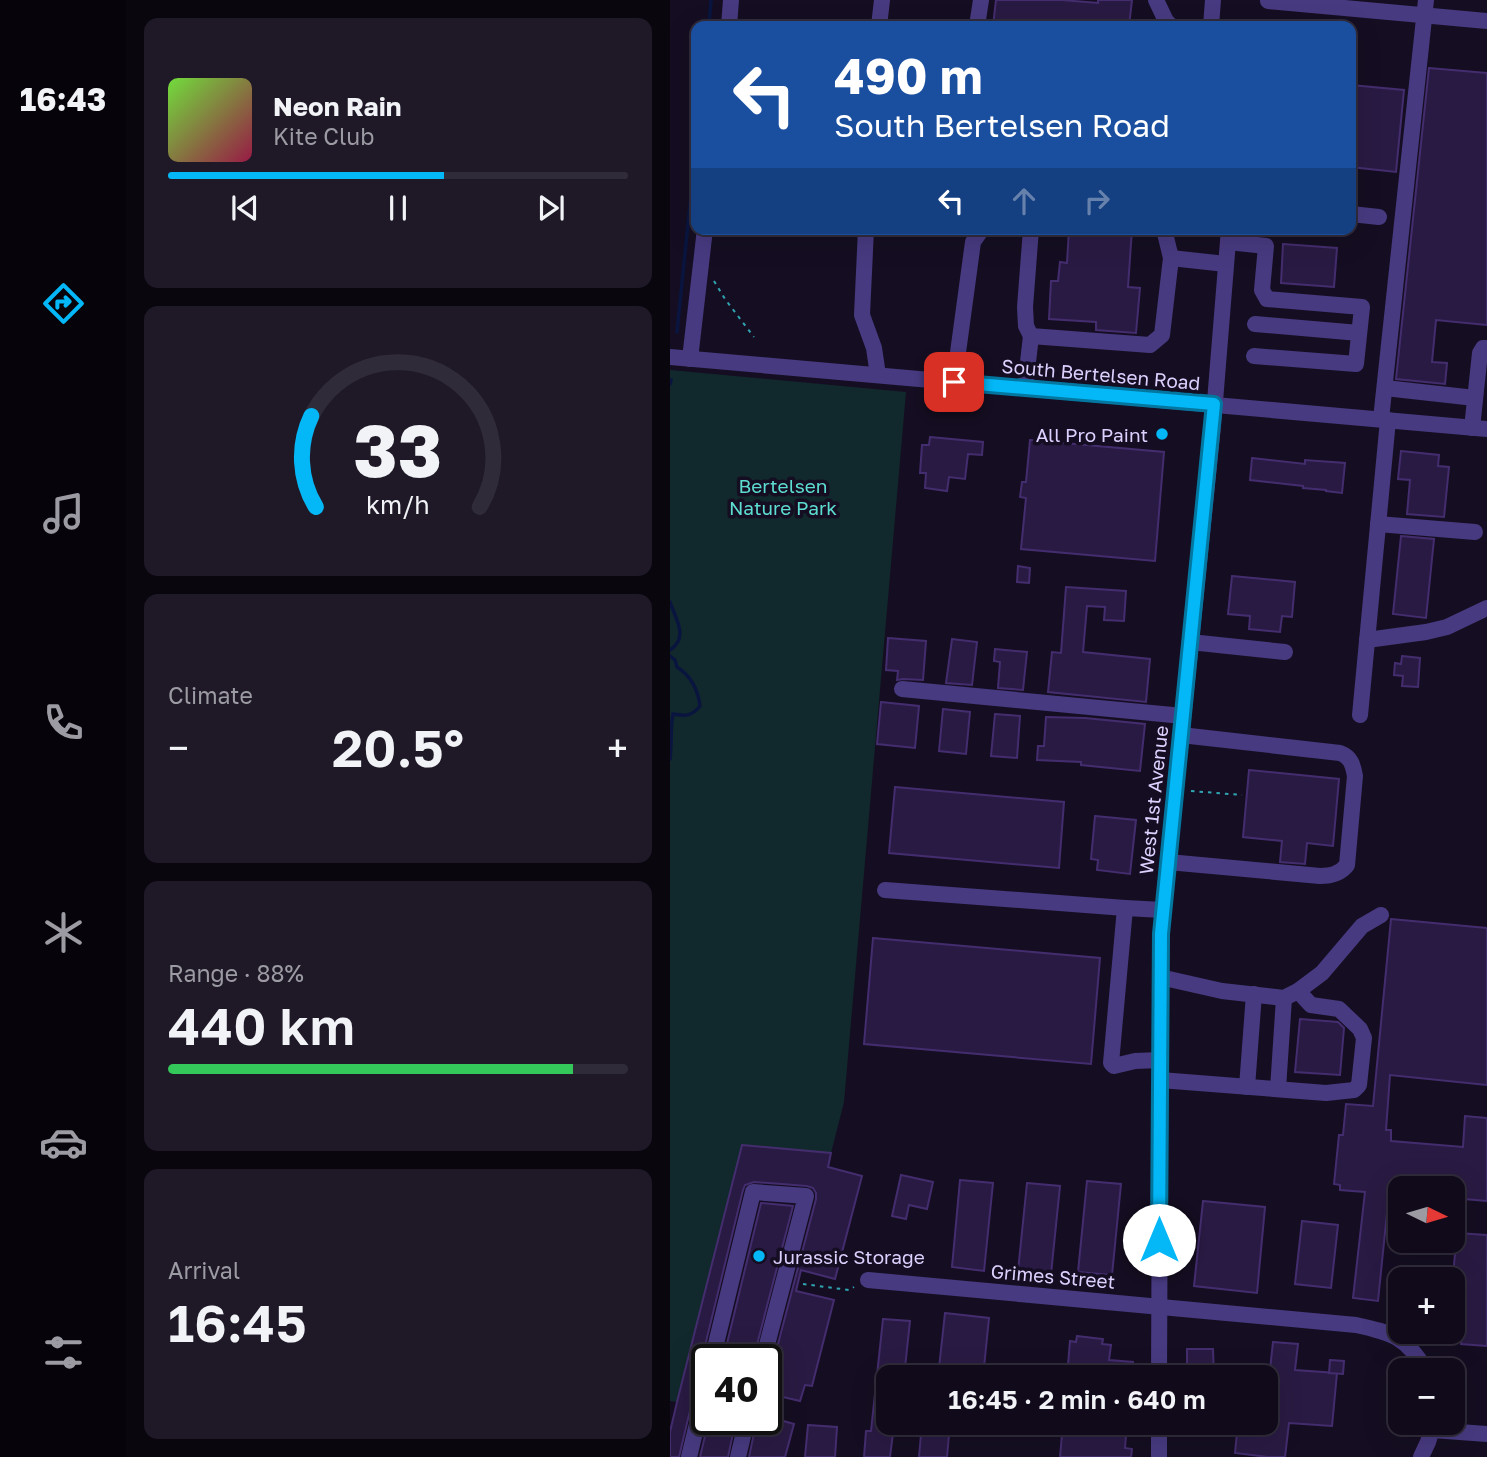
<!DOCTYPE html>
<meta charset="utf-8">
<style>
:root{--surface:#100a1a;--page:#1e1827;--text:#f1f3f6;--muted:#9c9aa2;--line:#302b39;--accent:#04b7f6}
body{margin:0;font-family:"Golos Text",sans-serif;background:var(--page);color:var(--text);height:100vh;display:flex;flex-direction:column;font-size:26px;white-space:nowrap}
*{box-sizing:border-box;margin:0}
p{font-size:23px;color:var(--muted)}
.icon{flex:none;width:38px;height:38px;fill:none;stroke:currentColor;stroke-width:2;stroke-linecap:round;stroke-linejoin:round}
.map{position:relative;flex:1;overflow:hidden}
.details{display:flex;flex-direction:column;gap:18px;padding:18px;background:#09060e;width:544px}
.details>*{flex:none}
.hud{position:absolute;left:21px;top:21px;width:665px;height:214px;border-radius:14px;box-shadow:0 7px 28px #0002,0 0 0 2px var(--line);background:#1a4fa0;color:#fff;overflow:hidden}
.needle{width:46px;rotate:95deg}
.tools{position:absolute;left:718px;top:1176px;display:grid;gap:14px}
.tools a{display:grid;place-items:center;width:77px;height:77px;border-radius:14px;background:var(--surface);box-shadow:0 7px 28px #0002,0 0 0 2px var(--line);font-size:35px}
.speed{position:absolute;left:21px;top:1344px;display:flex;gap:14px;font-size:35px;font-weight:700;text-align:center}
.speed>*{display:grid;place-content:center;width:91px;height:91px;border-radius:50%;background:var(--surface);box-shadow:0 7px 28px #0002,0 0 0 2px var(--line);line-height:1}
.speed .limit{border:4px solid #111;border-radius:10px;background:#fff;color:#111}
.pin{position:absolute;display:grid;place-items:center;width:60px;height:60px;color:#fff;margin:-30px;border-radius:14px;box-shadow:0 4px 10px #0006}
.me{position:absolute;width:77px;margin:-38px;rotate:0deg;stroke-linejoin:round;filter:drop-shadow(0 0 5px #0008)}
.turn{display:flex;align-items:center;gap:24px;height:147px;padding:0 28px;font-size:32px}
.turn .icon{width:91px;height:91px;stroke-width:2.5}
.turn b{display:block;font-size:49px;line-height:60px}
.lanes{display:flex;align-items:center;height:66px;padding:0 28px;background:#0003;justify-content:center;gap:35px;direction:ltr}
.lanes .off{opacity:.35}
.big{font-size:52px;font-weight:600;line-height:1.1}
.details .tile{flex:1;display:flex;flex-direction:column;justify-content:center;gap:10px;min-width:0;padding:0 24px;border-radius:14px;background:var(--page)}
.details .dial{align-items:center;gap:0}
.dial svg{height:182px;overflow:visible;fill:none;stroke:var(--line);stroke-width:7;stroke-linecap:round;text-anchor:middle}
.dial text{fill:var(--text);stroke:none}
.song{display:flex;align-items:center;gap:21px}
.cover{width:84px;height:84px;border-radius:10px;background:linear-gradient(135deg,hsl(100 70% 55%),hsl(340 70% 35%))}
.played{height:7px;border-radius:4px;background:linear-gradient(90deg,var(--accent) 60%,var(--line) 60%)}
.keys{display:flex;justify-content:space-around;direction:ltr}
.heat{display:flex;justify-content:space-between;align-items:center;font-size:38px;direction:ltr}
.charge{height:10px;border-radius:5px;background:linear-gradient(90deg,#34c759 88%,var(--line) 0)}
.trip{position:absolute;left:206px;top:1365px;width:402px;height:70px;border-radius:14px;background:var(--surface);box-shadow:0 7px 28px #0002,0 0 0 2px var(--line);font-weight:600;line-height:70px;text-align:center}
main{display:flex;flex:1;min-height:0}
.tabs{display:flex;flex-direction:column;width:126px;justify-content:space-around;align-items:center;background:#06040a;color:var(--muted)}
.tabs .icon{width:49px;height:49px}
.tabs .on{color:var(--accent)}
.tabs b{font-size:32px;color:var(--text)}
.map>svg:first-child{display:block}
</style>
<main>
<nav class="tabs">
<b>16:43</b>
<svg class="icon on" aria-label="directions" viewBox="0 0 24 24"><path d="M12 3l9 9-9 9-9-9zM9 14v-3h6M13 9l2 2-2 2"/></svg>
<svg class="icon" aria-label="music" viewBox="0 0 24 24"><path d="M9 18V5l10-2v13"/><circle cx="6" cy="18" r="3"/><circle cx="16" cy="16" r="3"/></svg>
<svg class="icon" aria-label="phone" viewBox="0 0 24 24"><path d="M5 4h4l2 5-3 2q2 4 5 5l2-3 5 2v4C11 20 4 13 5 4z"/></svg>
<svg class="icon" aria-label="climate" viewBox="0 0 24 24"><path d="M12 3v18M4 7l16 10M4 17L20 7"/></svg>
<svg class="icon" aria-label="car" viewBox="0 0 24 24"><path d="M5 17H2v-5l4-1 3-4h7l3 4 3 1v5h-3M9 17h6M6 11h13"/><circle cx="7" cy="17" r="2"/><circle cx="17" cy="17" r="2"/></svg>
<svg class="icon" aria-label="filters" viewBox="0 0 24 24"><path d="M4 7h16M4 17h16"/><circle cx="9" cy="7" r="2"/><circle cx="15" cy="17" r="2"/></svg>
</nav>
<section class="details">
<div class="tile">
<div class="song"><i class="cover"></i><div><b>Neon Rain</b><p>Kite Club</p></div></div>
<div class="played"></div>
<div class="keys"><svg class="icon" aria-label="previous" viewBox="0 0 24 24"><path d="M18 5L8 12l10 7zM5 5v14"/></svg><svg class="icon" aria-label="pause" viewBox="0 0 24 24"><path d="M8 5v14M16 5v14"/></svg><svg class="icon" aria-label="next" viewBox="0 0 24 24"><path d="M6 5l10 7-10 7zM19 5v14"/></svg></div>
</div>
<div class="tile dial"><svg viewBox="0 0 100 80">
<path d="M14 69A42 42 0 1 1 86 69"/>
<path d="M14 69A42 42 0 0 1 12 29" stroke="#04b7f6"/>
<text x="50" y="56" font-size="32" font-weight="700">33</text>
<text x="50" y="72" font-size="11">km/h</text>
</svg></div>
<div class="tile"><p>Climate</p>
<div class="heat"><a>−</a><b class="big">20.5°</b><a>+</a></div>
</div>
<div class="tile"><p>Range · 88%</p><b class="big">440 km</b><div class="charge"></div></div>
<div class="tile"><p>Arrival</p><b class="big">16:45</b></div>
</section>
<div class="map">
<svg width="817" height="1457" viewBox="0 0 817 1457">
<rect width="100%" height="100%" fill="#150e22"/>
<path fill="#11292c" d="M0,370L236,392L174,1102L161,1153L72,1145L7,1402L0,1401Z"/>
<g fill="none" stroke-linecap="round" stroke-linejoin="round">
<g stroke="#0a153f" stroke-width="3.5">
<path d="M39,26L41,0"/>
<path d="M7,332L26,145"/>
<path d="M0,384L1,380"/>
<path d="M0,602C6,619 19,638 0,650"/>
<path d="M0,656L5,660L7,667C21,676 28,689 30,706C21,717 15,716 3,714C0,729 2,744 0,759"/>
</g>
</g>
<g fill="#291a43" stroke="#442d6e" stroke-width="2">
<path d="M326,0H392L428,3V0H462L459,26H323Z"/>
<path d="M759,68L817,73V325L766,320L762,362L777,363L775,384L726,379Z"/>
<path d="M681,85L734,90L726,172L681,167Z"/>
<path d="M399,229H462L458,287L470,288L466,333L426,330V322L379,319L381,281H388L390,262L397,263Z"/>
<path d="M613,244L667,248L664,287L611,283Z"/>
<path d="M260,437L313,442L312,455L298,454L295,479L279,477L277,491L255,488L256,473H250L252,445H259Z"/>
<path d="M360,440L494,452L485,561L351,549L356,498L350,497L352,482H356Z"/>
<path d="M731,451L769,455L768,466L779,467L774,517L737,514L740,480L728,479Z"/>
<path d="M582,458L635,464V460L675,463L672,493L656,491V490L633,488V486L580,480Z"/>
<path d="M731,536L764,539L756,618L723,614Z"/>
<path d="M348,566L360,568L359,583L347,582Z"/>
<path d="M562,576L625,582L622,617L612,616L610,632L579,629L580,616L558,614Z"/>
<path d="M396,587L456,591L454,621L434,620L435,607L417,606L413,652L480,659L476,702L378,692L382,652L391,653Z"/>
<path d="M218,638L256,641L253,680L233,679L227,680L228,671L216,670Z"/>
<path d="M282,639L307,642L302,685L276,683Z"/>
<path d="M325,649L357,652L353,690L328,688L330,662L324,661Z"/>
<path d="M732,656L750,658L748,687L732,686L733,676L724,675L725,663L731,664Z"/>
<path d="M211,702L249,706L245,748L207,744Z"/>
<path d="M273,709L300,712L296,754L269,751Z"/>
<path d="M325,714L350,716L347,758L321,756Z"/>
<path d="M376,717L415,718L475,724L470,771L411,765V762L367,760L368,746H374Z"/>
<path d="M579,770L669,779L663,846L637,843L635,864L610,862L612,841L573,837Z"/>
<path d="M225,787L394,802L389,868L219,853Z"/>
<path d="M425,816L466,820L460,874L427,870L428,860L421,859Z"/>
<path d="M721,919L817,928V1085L720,1075L716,1130H721V1141L793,1147L795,1116L817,1118V1201L782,1198V1188H730V1194L719,1193L708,1301L683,1298L695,1192L670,1190V1185L664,1184L669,1135H673L676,1104L703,1106Z"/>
<path d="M203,938L430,958L421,1064L194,1044Z"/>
<path d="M630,1019L668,1022L674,1028L670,1075L625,1072Z"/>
<path d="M72,1145L161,1153L158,1167L192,1176L165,1279L131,1270L126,1291L164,1300L142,1386L135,1385L130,1401L96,1393V1370L101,1367L103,1363L146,1199V1193L143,1188L137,1186L84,1182L75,1185L73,1190L32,1358V1364L37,1369V1373L30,1375L27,1381L9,1457H0V1432L7,1402Z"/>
<path d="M231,1175L263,1182L257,1209L239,1205L236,1219L222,1216Z"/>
<path d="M290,1180L323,1183L314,1271L282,1267Z"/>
<path d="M417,1181L451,1184L442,1275L408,1272Z"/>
<path d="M357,1183L390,1186L381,1274L348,1271Z"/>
<path d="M533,1201L595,1207L587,1293L524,1286Z"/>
<path d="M91,1203L123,1206L83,1360H53Z"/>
<path d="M632,1221L668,1225L661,1288L625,1284Z"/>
<path d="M787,1233L817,1235V1346L791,1344L793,1323L782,1322V1286Z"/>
<path d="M275,1313L319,1318L313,1377H268Z"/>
<path d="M213,1319L240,1321L234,1377H219V1433H223L220,1457H194L196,1431H201Z"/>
<path d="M407,1336L433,1339L432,1344L441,1345L439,1360L463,1362L461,1377H397L400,1341L406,1342Z"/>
<path d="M603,1342L628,1344L625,1370L667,1373L662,1426L619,1423L615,1457H598L565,1453L568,1423L594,1425V1423H597V1397Z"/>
<path d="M517,1349H543L544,1377H517Z"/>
<path d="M660,1360L674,1361L673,1374L659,1373Z"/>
<path d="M96,1416L124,1424L115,1457H79L87,1419H96Z"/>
<path d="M39,1419H66L58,1457H30Z"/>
<path d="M252,1423H280L277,1457H249Z"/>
<path d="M393,1423H457L455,1448L462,1449L461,1457H390Z"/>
<path d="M138,1425L167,1427L165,1457H135Z"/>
</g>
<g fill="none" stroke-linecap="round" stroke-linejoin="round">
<g stroke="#30a5b2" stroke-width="2" stroke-dasharray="3.5 5" stroke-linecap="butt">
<path d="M44,281L55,299L84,337"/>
<path d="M521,791L572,795"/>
<path d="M133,1284L179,1290L184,1287"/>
</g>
<g stroke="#483a80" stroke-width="16">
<path d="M486,0L496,21L501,26"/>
<path d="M598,1L817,21"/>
<path d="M59,26L61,0"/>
<path d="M209,26L212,0"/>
<path d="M307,26L311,0"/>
<path d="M541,26L543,0"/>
<path d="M681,214L709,217"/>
<path d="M196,229L192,315L204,348L208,375"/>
<path d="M361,229L355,307L356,326L361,336L480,345L492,335L501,258L494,229"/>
<path d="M558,242L596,246L592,290L597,299L692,307L686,364L584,356"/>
<path d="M501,258L556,264"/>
<path d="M585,324L689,333"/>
<path d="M0,357L817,429"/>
<path d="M20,359L35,229"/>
<path d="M284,382L303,242L312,229"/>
<path d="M355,388L361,336"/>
<path d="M715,388L805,398"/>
<path d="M711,419L756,0"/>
<path d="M802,428L810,353L813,348H817"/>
<path d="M708,524L805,532"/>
<path d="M697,640L756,632L777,627L817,608"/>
<path d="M520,642L615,652"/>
<path d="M232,689L513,716"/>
<path d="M690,715L718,420"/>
<path d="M498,862L650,876C661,876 670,874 677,865L685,776C683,765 681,757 670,753L511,735"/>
<path d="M215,890L455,908"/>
<path d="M490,977L552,991L614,998L628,991L652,973L692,926L711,915"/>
<path d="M490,1060L465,1061L444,1066L441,1063L455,908L493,910"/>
<path d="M490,1080L656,1093L684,1090L689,1085L694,1038L690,1029L669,1009L641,1005L628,991"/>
<path d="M577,1087L584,994"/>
<path d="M608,1089L614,998"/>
<path d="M198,1280L686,1325C723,1333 736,1337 756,1370"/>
<path d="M42,1360L83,1192L136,1196L93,1360"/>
<path d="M489,1377L491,934L543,426L559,229"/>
<path d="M762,1430L817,1434"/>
<path d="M19,1457L37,1383"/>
<path d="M68,1457L77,1419"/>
<path d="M489,1457V1423"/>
<path d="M751,1457L758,1442L764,1423"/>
</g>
</g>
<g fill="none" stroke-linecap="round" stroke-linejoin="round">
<g stroke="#0377a0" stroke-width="18">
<path id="route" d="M284,382L544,404L491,934L489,1240"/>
</g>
<use href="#route" stroke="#04b7f6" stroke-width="12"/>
</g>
<g fill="#04b7f6" stroke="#150e22" stroke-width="2.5">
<circle cx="492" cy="434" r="7"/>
<circle cx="89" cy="1256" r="7"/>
</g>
<g text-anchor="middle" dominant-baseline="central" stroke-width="7" stroke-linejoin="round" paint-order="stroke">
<g font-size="19" fill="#ddd0fe" stroke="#150e22">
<text transform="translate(431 374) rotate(5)">South Bertelsen Road</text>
<text transform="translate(483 800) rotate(-84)">West 1st Avenue</text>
<text transform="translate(383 1276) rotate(5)">Grimes Street</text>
</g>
<g font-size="19" fill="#ddd0fe" stroke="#150e22" text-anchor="end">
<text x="478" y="434">All Pro Paint</text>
<text x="103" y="1256" text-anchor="start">Jurassic Storage</text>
</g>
<g font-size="19" fill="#5dddd1" stroke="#150e22">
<text x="113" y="485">Bertelsen<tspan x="113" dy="22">Nature Park</tspan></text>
</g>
</g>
</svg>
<div class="tools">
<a><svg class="needle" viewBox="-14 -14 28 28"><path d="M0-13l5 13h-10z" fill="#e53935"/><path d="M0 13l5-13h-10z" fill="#9c9aa2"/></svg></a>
<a>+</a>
<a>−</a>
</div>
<div class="speed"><div class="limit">40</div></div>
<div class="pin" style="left:284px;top:382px;background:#d93025"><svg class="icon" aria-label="arrive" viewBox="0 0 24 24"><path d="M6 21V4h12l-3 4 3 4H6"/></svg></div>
<svg class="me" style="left:489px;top:1240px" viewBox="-20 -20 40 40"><circle r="19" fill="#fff"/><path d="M0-13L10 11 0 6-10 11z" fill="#04b7f6"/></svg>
<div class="trip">16:45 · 2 min · 640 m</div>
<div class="hud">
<div class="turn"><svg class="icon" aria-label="left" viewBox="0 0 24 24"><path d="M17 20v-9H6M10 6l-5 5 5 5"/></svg><div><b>490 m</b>South Bertelsen Road</div></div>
<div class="lanes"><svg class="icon" aria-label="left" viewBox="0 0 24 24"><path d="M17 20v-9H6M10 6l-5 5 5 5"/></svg><svg class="icon off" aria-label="ahead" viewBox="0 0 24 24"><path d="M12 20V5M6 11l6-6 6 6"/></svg><svg class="icon off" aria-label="right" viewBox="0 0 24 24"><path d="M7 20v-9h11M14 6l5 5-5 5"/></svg></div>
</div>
</div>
</main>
